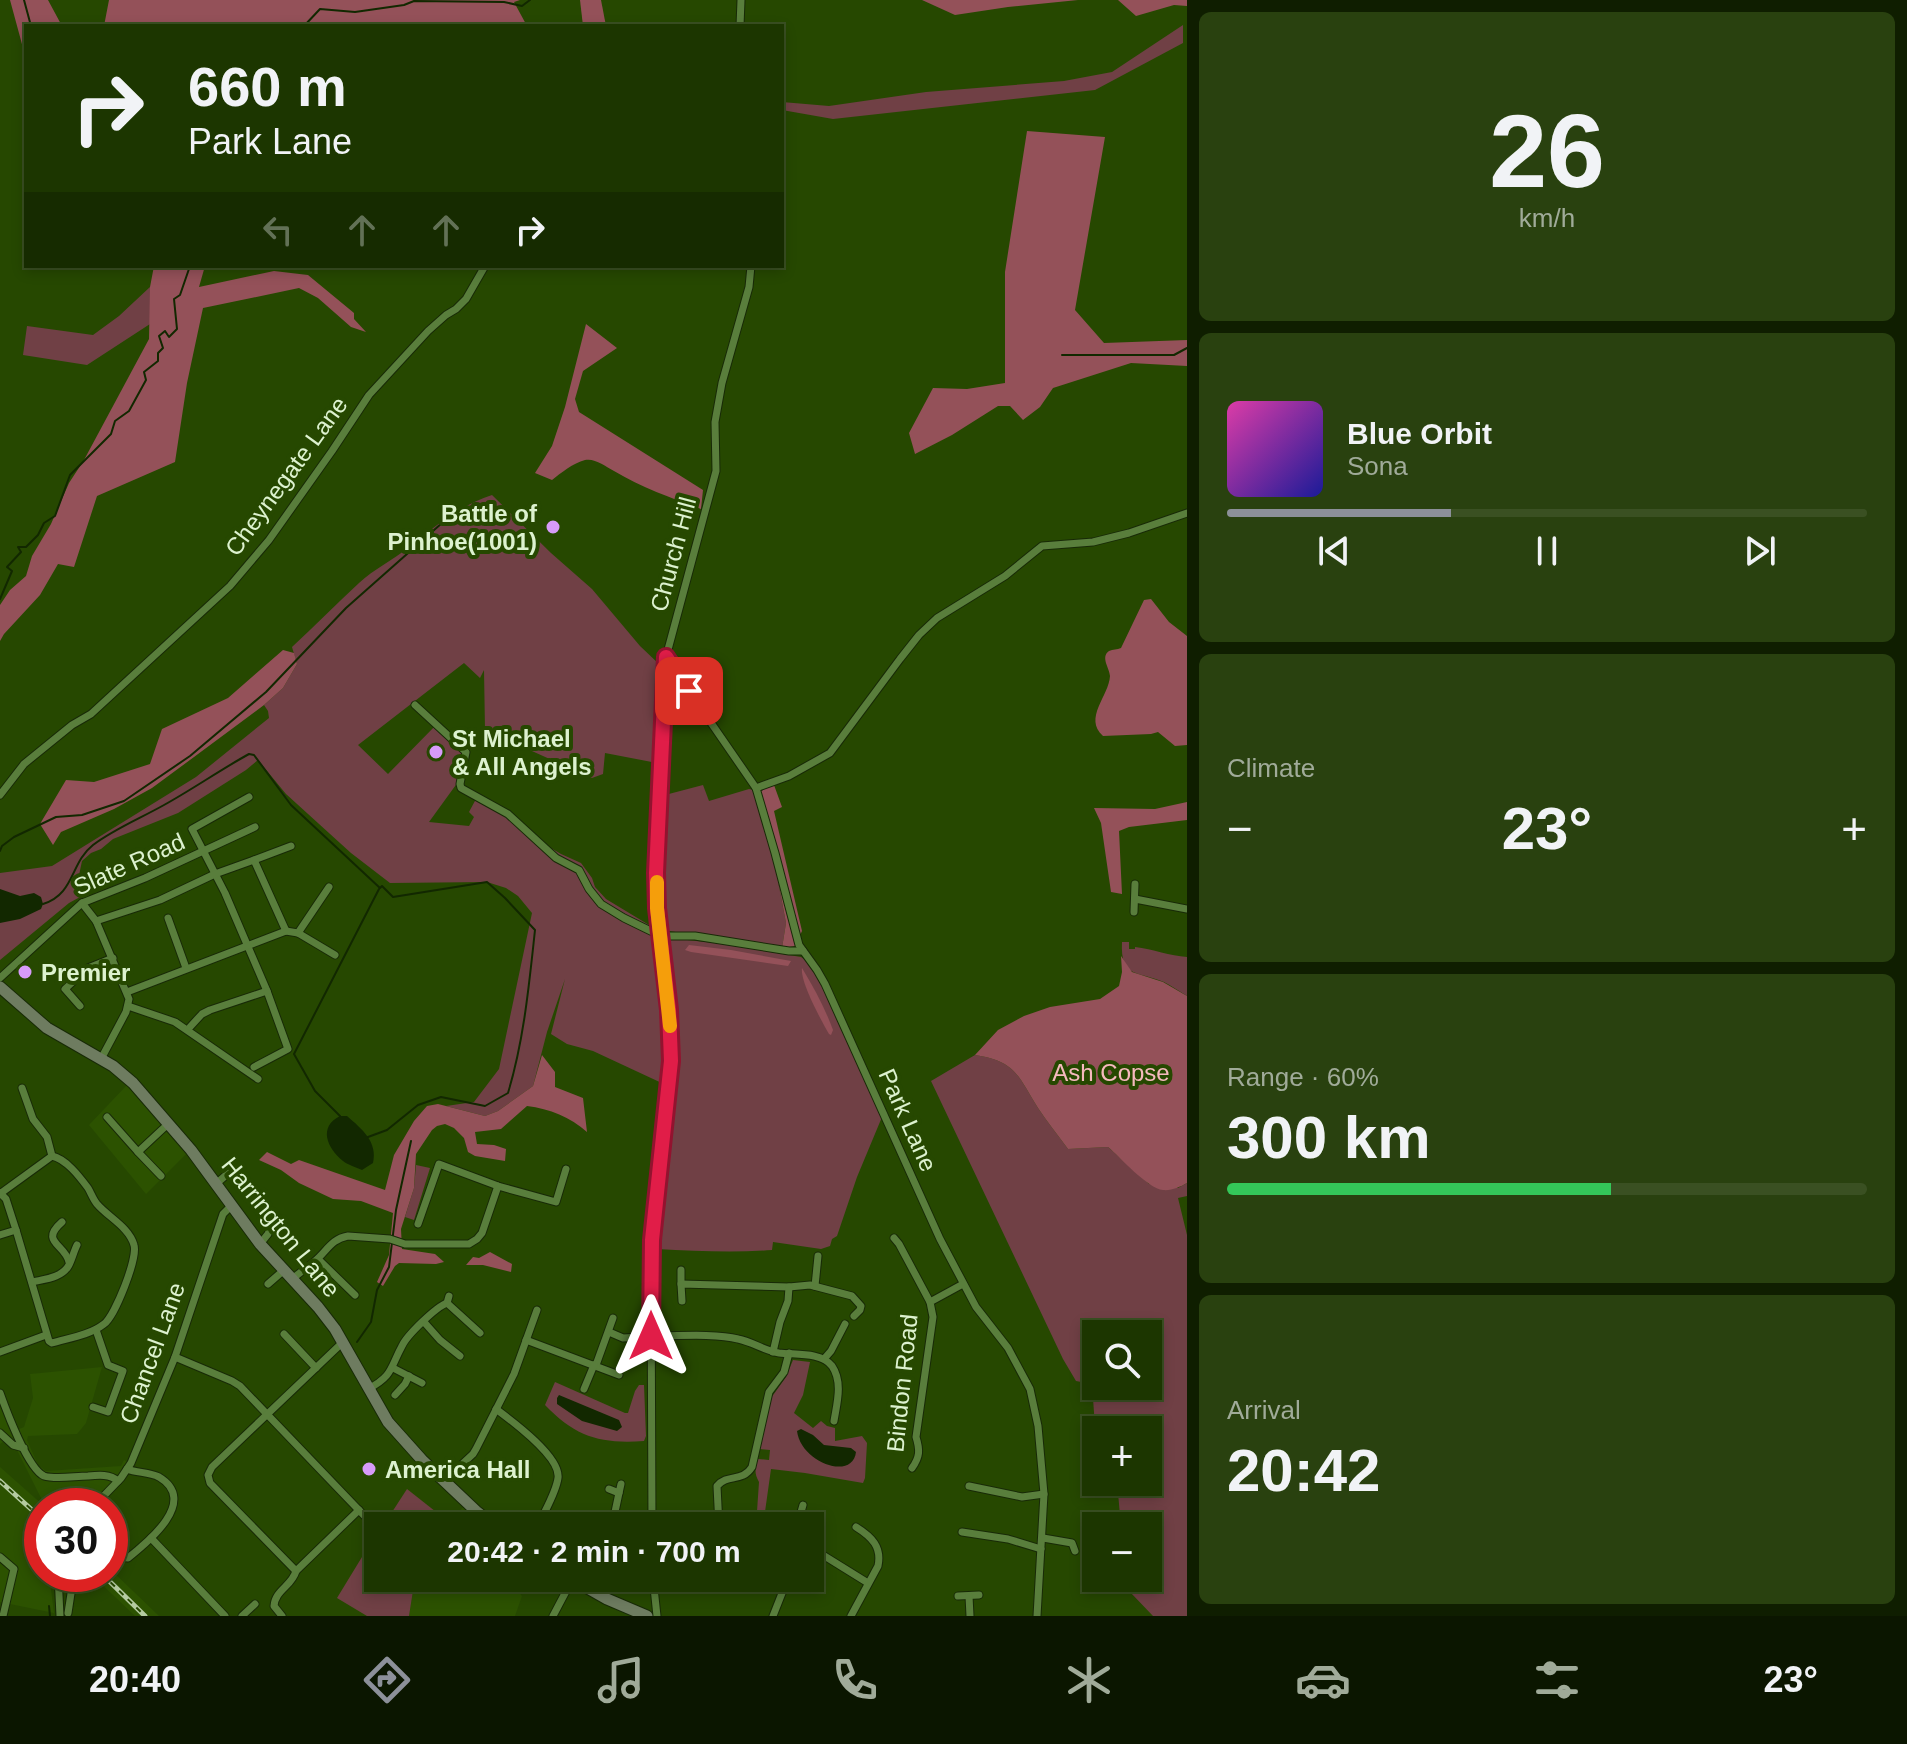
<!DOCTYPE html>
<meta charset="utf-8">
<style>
:root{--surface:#1c3600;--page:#29410f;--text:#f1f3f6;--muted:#a0ab99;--line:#3a5022;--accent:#8c9099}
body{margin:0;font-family:Helvetica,sans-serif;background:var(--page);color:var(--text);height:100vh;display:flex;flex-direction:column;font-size:30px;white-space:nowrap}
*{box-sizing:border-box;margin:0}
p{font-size:26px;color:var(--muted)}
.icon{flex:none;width:44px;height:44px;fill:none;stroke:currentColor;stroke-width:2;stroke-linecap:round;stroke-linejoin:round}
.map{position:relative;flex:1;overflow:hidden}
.panel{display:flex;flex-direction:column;gap:12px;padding:12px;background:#0f1e00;width:720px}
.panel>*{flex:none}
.top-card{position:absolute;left:24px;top:24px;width:760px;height:244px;border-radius:0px;box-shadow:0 4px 12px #0003,0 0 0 2px var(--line);background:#1c3600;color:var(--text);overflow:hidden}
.tools{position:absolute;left:1082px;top:1320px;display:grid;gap:16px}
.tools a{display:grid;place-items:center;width:80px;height:80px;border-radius:0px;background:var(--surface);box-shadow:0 4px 12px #0003,0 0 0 2px var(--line);font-size:40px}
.speed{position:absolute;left:24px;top:1488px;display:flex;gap:16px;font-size:40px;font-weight:700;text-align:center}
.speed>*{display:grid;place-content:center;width:104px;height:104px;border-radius:50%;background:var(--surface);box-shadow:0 4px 12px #0003,0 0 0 2px var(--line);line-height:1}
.speed .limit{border:12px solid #d22;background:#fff;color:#111}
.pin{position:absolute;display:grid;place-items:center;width:68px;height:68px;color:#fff;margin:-34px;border-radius:16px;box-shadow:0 4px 12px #0006}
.me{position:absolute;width:88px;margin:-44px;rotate:0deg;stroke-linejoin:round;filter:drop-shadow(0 0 6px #0008)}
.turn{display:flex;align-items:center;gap:28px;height:168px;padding:0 32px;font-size:36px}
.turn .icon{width:104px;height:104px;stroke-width:2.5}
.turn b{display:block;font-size:56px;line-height:68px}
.lanes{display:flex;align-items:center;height:76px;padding:0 32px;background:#0003;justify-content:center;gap:40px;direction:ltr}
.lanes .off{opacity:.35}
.big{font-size:60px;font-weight:600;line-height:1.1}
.panel .card{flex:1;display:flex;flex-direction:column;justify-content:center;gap:12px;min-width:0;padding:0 28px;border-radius:12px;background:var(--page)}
.panel .dial{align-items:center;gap:0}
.dial b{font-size:104px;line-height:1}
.song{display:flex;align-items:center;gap:24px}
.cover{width:96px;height:96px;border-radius:12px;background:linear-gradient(135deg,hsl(320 70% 55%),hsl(240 70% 35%))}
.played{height:8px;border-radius:4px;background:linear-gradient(90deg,var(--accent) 35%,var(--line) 35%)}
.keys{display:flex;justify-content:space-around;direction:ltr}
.heat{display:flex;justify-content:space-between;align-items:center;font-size:44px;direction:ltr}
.charge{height:12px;border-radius:6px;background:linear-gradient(90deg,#34c759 60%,var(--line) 0)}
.trip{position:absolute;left:364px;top:1512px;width:460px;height:80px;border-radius:0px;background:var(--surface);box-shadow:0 4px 12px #0003,0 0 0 2px var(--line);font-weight:600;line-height:80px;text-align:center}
.menu{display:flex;height:128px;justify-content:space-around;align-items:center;background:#0b1600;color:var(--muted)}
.menu .icon{width:56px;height:56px}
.menu .active{color:var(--accent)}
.menu b{font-size:36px;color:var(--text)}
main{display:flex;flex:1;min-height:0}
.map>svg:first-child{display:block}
</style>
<main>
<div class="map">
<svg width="1187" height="1616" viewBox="0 0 1187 1616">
<rect width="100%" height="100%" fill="#264800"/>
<g fill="#2c5200">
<path d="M127,1085L187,1153L146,1194L89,1125Z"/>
<path d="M102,1367L86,1423L77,1434L28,1436L27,1440L38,1465L46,1471L121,1466L124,1460L127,1462L121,1472L90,1506H45L17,1450L4,1441L0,1444V1406L6,1404L17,1430L24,1427L33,1398L30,1374Z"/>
<path d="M0,1467L44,1506H42V1574H49L54,1613L0,1602Z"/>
<path d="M464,1506L489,1526H440L445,1519L450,1522Z"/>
<path d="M110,1569L159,1616H135L91,1574H110Z"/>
<path d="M415,1578H506L522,1596L515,1616H409Z"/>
</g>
<g fill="#704045" fill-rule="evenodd">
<path d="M1183,25V43L1095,90L833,119L782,110V102L829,106L926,92L1064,81L1112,72Z"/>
<path d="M150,287V324L87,365L23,355L27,326L93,335L119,316Z"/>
<path d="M492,495L551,553L592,589L640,646L660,665L657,763L605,753L603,774L592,778L485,730L484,670L480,678L464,663L358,745L388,774L436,725L466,752L458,782L429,822L469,826L474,817L469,812L476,799L515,822L520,820L544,844L561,854L581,863L592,878L595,887L606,899L654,928L653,939L657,942L663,992L666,1085L593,1051L567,1044L551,1034L565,979L547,1032L533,1086L498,1111L485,1116L446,1106L474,1102L499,1069L532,913L518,896L506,888L487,882L390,883L351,853L286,794L258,760L246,770L178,813L113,839L101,849L91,853L82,861L78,880L80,897L69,903L0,960V873L52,866L196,777L269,718L268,711L264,705L283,688L297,664L292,647C315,626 336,604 359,583C374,569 393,560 409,547C434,527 461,505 492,495Z"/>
<path d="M703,785L709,801L749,789L754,790L774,860L786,923L782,948L669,931L661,919L659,872L665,795Z"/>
<path d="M678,939L724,944L801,957L808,962L827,995L882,1117L857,1177L837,1236L832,1239L830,1246L821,1249L773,1242L772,1250C733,1253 696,1251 657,1249L658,1209L675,1071L674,1017L665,945L667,940Z"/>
<path d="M1122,942H1129V949H1135V947C1153,949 1170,956 1187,957V996C1179,991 1172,986 1164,982C1139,971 1120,979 1122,942Z"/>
<path d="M975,1055C1016,1061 1018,1076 1038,1108C1047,1122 1058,1135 1068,1149L1108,1147L1149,1184L1178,1188L1187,1183V1196L1178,1198L1187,1235V1616H1153L1131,1593L1111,1579L1148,1578V1526H1121L1117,1482H1148V1430H1096V1441L1092,1384L1076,1381L1063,1359L931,1081ZM1096,1334H1148V1386H1096Z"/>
<path d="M416,1165L430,1168L414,1220L405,1217L414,1188Z"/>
<path d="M793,1360L810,1362L803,1395L794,1413L813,1428L821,1421L827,1426L835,1428V1441L862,1436L867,1443L865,1478L863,1483L805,1473L771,1469L763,1526H756L759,1482C754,1473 755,1468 758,1459L769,1460L770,1450L760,1449L771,1398L786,1377Z"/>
<path d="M555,1382L625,1413H628L635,1391L639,1385H644L646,1436L644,1441C600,1444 576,1437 545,1405Z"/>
<path d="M407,1489L445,1519L440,1526H383Z"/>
<path d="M376,1534L378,1535V1578H415L409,1616H367L337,1598Z"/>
</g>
<g fill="#945159">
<path d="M10,0H48L62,26H26V59Z"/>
<path d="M109,0H520L514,2L527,26H104Z"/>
<path d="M580,0H601L606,26H583Z"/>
<path d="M922,0H1078L1008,7L955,15Z"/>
<path d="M1118,0H1187V6L1174,5L1136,16Z"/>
<path d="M1027,131L1105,137L1075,310L1104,343L1187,340V366L1131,363L1053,388L1040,407L1023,420L1010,406H998L952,435L915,454L909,433L933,388L967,389L1005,383V272Z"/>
<path d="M154,266H205L199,287L274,271L308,275L354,313V319L366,332L351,327L318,298L299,288L203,308L187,383L175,462L97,496L74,567L58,564L40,595L4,634L0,641V605L10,590L26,576L32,556L51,524L69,483L84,460L149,339L150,287Z"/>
<path d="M586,324L617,348L583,371L575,399L579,412L703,490L701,509C671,498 641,487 614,471C605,466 595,458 585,460C573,463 561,473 552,480L535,473L552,446L565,407Z"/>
<path d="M1151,599L1169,622L1187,636V745L1175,746L1158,732L1151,734L1103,736C1083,718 1109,696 1110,676C1110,669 1100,657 1109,651C1113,649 1117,650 1121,648L1144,600Z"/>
<path d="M283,650L294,653L297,664L283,688L264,705L194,757L152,788L114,809L61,832L53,845L40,824L66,780L94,782L150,764L162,729L228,698Z"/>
<path d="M774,785L782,807L774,811L802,931L795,946L782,948L786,923L774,859L754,790Z"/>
<path d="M1187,802V820L1129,827L1119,831L1122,894L1111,892L1101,823L1094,808L1155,809Z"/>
<path d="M689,945L731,950L791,961L788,966L691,952L685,950Z"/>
<path d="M1121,956L1132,972L1163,982L1187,996V1183C1180,1187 1171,1191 1163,1190C1148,1189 1120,1157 1108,1147L1068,1149C1058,1135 1047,1122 1038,1108C1018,1076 1016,1061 975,1055L998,1030L1024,1016L1050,1007L1100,999L1119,986L1122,972Z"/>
<path d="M802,968C814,988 825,1008 833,1030L831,1035L829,1034C821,1020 800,982 802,968Z"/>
<path d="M542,1055L555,1072V1087L583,1098L587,1132C570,1117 550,1109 527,1106L501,1129L475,1132L477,1144L494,1145L506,1149L505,1161L475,1156L468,1152L464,1138L454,1128L445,1124L437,1126L432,1130L416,1154L414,1188L401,1229L402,1249L435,1254L444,1262L436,1264L399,1263L395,1266L383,1286L377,1282L389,1255L393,1213L361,1201L333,1199L299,1183L281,1170L259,1160L267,1152L291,1164L299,1160L385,1190L394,1155L414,1121L427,1106L438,1104L485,1116L498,1111L533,1086Z"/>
<path d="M490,1252L512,1264L511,1272L483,1265H466L473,1257L479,1258Z"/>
</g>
<g fill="#122800">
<path d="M0,889L20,896L34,893L41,897L43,904L41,909L20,919L0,923Z"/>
<path d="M340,1116H347C362,1129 378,1142 373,1163L362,1170C356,1167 348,1165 343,1161C327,1148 318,1127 340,1116Z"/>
<path d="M559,1395L619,1420L622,1427L617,1431L582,1421L557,1404V1398Z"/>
<path d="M801,1429L813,1435L824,1445L851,1448L856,1452C853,1481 801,1463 797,1431Z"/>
</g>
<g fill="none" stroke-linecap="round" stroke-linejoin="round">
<g stroke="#122800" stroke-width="2">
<path d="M24,0L31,26"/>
<path d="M304,26L320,9L355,12L404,5L414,1L504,2L522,6L530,0"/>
<path d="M1062,355H1174L1187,348"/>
<path d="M0,599L12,571L7,567L21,552L18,547H26L38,535L44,523L55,516L70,475L111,434L115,421L129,411L146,380L144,372L158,361V353L163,348L159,336L165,331L169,337L177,329L174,299L180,295L190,266"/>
<path d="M0,851L2,846L14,837L56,817L82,815L124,801L190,756L266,692L346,608L442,523"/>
<path d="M43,904C75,894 70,863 93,845C114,829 141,818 164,805C193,789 220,770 249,754L254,755L291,805L380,888L382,886L393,897L487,882L505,898L535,930C529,985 524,1040 508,1093L485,1106L441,1097L418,1105L387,1130L368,1137"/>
<path d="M340,1116L315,1091L294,1054L379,889"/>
<path d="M357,1342L371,1322L377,1290L389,1267L396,1210L411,1141"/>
<path d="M49,1606L50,1616"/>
</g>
<g stroke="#182a07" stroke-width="9">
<g id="street">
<path d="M740,26L741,0"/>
<path d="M667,659L756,788L775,853L799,945L817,970L825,984L940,1239L976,1307L1008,1348L1030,1389L1038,1426L1044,1494L1037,1616"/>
<path d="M415,705L466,752L460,784L461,788L508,814L556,858L579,870L589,889L601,904L624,918L661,936H695L789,951H803"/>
<path d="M756,788L789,776L830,753L900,659L919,635L937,618L1005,576L1042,546L1093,542L1129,533L1187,513"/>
<path d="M0,795L24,764L72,725L91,714L230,586L269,540L332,451L369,395L428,331L446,315L456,309L466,299L485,266"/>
<path d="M249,797L192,829L225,893L267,991L288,1049L254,1067"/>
<path d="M1135,899L1187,909"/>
<path d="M82,903L96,921L129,999L126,1012L101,1059"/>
<path d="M1134,912L1135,884"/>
<path d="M168,918L186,968"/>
<path d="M96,921L160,900L215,874L254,860"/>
<path d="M286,931L254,860L291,846"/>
<path d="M298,933L329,887"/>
<path d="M0,978L82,903L145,878L255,827"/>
<path d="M127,992L286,931L298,933L335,955"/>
<path d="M80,1006L65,989L88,968L113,958"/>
<path d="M128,1006L175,1022L258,1079"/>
<path d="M190,1027L202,1014L210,1010L267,991"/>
<path d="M22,1088L33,1119L47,1137L52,1156"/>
<path d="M107,1117L138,1152"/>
<path d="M161,1176L138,1152L168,1124"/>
<path d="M217,1183L232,1170"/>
<path d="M0,1193L6,1199L16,1230L0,1235"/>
<path d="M1,1193L52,1156"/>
<path d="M62,1222C39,1242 65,1244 69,1262"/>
<path d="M418,1224L439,1164L498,1186L556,1202L566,1169"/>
<path d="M16,1230L49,1341L52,1343C69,1338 90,1335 104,1324C115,1316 138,1258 134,1245C129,1227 108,1217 97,1204C93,1199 91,1193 88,1188C79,1176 66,1159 52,1156"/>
<path d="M894,1238L899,1244L930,1302"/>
<path d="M260,1244L268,1234L274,1219"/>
<path d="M318,1259L355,1295"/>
<path d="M681,1270V1284"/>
<path d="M292,1279C300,1273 307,1267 315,1261C327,1251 331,1239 348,1236L390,1239L405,1244H469L477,1239L482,1233L498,1186"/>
<path d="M32,1282C45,1279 62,1278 69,1265C72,1259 74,1251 77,1245"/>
<path d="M268,1284L284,1270"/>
<path d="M815,1286L818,1256"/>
<path d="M682,1301L681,1284L789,1287L810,1285L852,1296L861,1306L860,1310L854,1316"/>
<path d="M447,1303L480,1333"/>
<path d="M424,1322L440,1340L460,1356"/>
<path d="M609,1332L623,1338L642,1337"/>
<path d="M284,1334L316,1368"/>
<path d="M651,1336C675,1336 716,1333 738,1339C753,1342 765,1351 779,1353C796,1355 821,1352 832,1366C843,1382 837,1403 834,1421"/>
<path d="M526,1340L619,1375"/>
<path d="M0,1352L46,1335"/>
<path d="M773,1352L780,1322L788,1301L789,1287"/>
<path d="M175,1357L232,1381L240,1386L377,1529"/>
<path d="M824,1359L831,1351L845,1324"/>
<path d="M596,1365L613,1318"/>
<path d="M393,1368L422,1383"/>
<path d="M368,1389C393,1376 390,1368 402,1346C407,1335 436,1307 447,1303L449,1296"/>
<path d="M584,1389L594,1365"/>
<path d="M0,1393C6,1410 28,1469 44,1476C56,1480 75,1476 88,1476C99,1475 110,1474 118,1481"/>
<path d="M395,1395L405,1384L409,1376"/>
<path d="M93,1407L108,1412L123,1371L108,1365L96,1330"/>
<path d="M496,1409C512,1421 561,1457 558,1478C556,1493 544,1512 538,1526"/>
<path d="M0,1433L13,1445L24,1448"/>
<path d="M912,1468C920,1457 920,1450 916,1437L933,1317L930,1302L963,1284"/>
<path d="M445,1480L473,1454L476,1449L514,1374L537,1310"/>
<path d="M969,1486L1022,1497L1044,1494"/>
<path d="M609,1489L619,1493L621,1484"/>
<path d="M94,1506L121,1478L131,1463L175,1357L223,1214L232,1205"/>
<path d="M612,1526L619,1493"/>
<path d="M652,1526L651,1270L655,1201L661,1170L671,1061L669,1010L657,908L656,873L666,657L716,471L715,422L722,383L749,287L751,266"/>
<path d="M719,1526L717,1486C728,1473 742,1483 752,1467L769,1392L784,1372L789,1353"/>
<path d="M797,1526L803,1505"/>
<path d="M962,1532L1008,1539L1041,1549"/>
<path d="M151,1538L225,1616"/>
<path d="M1043,1538L1072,1543L1075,1551"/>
<path d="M110,1546L120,1557L128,1558C148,1542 199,1501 159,1477C149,1472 137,1473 127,1469"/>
<path d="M810,1547L868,1583"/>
<path d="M0,1557L14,1569L3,1616"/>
<path d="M296,1571L210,1483L208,1475L212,1467L343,1342"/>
<path d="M58,1574L60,1616"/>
<path d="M653,1578L657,1616"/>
<path d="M713,1588L714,1578"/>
<path d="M958,1596L979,1595"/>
<path d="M969,1596L970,1616"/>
<path d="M68,1613L74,1574"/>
<path d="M242,1616L255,1604"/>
<path d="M282,1616L274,1606C275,1590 292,1586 296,1571L359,1510"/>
<path d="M553,1616L572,1580"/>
<path d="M773,1616L788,1578"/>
<path d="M851,1616L878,1566C882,1547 872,1537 856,1527"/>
</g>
</g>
<g stroke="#182a07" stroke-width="13">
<g id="secondary">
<path d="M0,987L47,1028L113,1066L133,1083L191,1150L260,1244L318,1307L335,1329L388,1422L422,1460L476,1511L495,1526"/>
<path d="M570,1578L607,1599L647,1616"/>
</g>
</g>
<use href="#street" stroke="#597e3c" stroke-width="7"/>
<use href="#secondary" stroke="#6e7c60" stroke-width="11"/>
<g stroke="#b4cba0" stroke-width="5">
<g id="rail">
<path d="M0,1481L42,1519"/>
<path d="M102,1574L145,1616"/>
</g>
</g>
<use href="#rail" stroke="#264800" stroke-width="2" stroke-dasharray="6" stroke-linecap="butt"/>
</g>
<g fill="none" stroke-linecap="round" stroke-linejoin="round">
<g stroke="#92132f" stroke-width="20">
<path id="route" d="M651,1336L652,1240L671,1061L669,1010L657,908L656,873L666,657L689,691"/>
</g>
<use href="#route" stroke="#e11d48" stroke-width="14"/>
<path stroke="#f59e0b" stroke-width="14" d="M657,882V908L670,1026"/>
</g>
<g fill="#d79bf9" stroke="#264800" stroke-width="3">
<circle cx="553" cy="527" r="8"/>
<circle cx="436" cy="752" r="8"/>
<circle cx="25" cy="972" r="8"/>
<circle cx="369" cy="1469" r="8"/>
</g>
<g text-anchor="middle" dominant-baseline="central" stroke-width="8" stroke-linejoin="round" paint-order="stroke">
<g font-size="24" fill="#ddf2cf" stroke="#264800">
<text transform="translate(286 476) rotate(-54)">Cheynegate Lane</text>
<text transform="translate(673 554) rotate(-75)">Church Hill</text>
<text transform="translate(129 864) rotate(-24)">Slate Road</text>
<text transform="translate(908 1120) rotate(66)">Park Lane</text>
<text transform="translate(281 1227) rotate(51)">Harrington Lane</text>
<text transform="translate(152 1353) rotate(-70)">Chancel Lane</text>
<text transform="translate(902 1383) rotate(-84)">Bindon Road</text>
</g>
<g font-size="24" font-weight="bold" fill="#ddf2cf" stroke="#264800" text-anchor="start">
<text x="537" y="513" text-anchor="end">Battle of<tspan x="537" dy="28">Pinhoe(1001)</tspan></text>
<text x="452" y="738">St Michael<tspan x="452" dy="28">&amp; All Angels</tspan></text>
<text x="41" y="972">Premier</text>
<text x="385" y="1469">America Hall</text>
</g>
<g font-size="24" fill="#f6b9be" stroke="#264800">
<text x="1111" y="1072">Ash Copse</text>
</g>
</g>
</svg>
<div class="tools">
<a><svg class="icon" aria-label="search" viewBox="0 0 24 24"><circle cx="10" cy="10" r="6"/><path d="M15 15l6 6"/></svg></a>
<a>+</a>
<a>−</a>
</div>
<div class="speed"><div class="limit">30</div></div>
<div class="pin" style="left:689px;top:691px;background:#d93025"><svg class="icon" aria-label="arrive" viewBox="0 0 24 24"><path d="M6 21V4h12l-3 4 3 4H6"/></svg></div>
<svg class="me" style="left:651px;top:1336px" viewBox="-20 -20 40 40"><path d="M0-17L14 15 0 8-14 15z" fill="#e11d48" stroke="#fff" stroke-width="4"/></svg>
<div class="trip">20:42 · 2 min · 700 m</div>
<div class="top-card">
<div class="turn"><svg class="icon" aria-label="right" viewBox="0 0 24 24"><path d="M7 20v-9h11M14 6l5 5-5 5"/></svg><div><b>660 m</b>Park Lane</div></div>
<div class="lanes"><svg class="icon off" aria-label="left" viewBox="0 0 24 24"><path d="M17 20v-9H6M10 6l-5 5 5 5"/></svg><svg class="icon off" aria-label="ahead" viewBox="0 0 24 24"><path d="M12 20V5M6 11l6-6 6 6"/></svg><svg class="icon off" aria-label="ahead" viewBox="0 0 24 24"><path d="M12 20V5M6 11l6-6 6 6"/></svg><svg class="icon" aria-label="right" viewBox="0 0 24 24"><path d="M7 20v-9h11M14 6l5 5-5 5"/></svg></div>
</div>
</div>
<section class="panel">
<div class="card dial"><b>26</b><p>km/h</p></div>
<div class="card">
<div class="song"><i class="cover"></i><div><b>Blue Orbit</b><p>Sona</p></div></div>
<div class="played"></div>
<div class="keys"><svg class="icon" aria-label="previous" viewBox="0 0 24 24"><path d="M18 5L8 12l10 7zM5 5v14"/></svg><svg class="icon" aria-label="pause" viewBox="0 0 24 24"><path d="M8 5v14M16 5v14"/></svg><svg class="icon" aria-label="next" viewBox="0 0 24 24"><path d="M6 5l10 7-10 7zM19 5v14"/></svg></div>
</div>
<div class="card"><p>Climate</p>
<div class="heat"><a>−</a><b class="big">23°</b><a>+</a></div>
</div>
<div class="card"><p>Range · 60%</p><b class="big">300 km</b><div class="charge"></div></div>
<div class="card"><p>Arrival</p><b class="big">20:42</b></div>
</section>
</main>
<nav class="menu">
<b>20:40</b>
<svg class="icon active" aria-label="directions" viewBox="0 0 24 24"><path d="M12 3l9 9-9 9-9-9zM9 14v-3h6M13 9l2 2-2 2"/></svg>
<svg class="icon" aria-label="music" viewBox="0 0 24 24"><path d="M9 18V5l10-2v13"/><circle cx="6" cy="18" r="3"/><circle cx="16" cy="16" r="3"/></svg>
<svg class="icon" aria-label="phone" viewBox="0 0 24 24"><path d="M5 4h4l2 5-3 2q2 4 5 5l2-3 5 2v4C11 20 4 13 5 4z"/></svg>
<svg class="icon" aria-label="climate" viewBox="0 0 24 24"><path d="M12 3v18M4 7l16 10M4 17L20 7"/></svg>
<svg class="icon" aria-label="car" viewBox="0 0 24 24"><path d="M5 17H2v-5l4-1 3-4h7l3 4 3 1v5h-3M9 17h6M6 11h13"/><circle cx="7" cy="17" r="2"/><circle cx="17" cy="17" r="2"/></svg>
<svg class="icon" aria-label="filters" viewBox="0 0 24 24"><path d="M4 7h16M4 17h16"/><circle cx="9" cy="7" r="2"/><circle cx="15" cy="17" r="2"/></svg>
<b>23°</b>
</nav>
